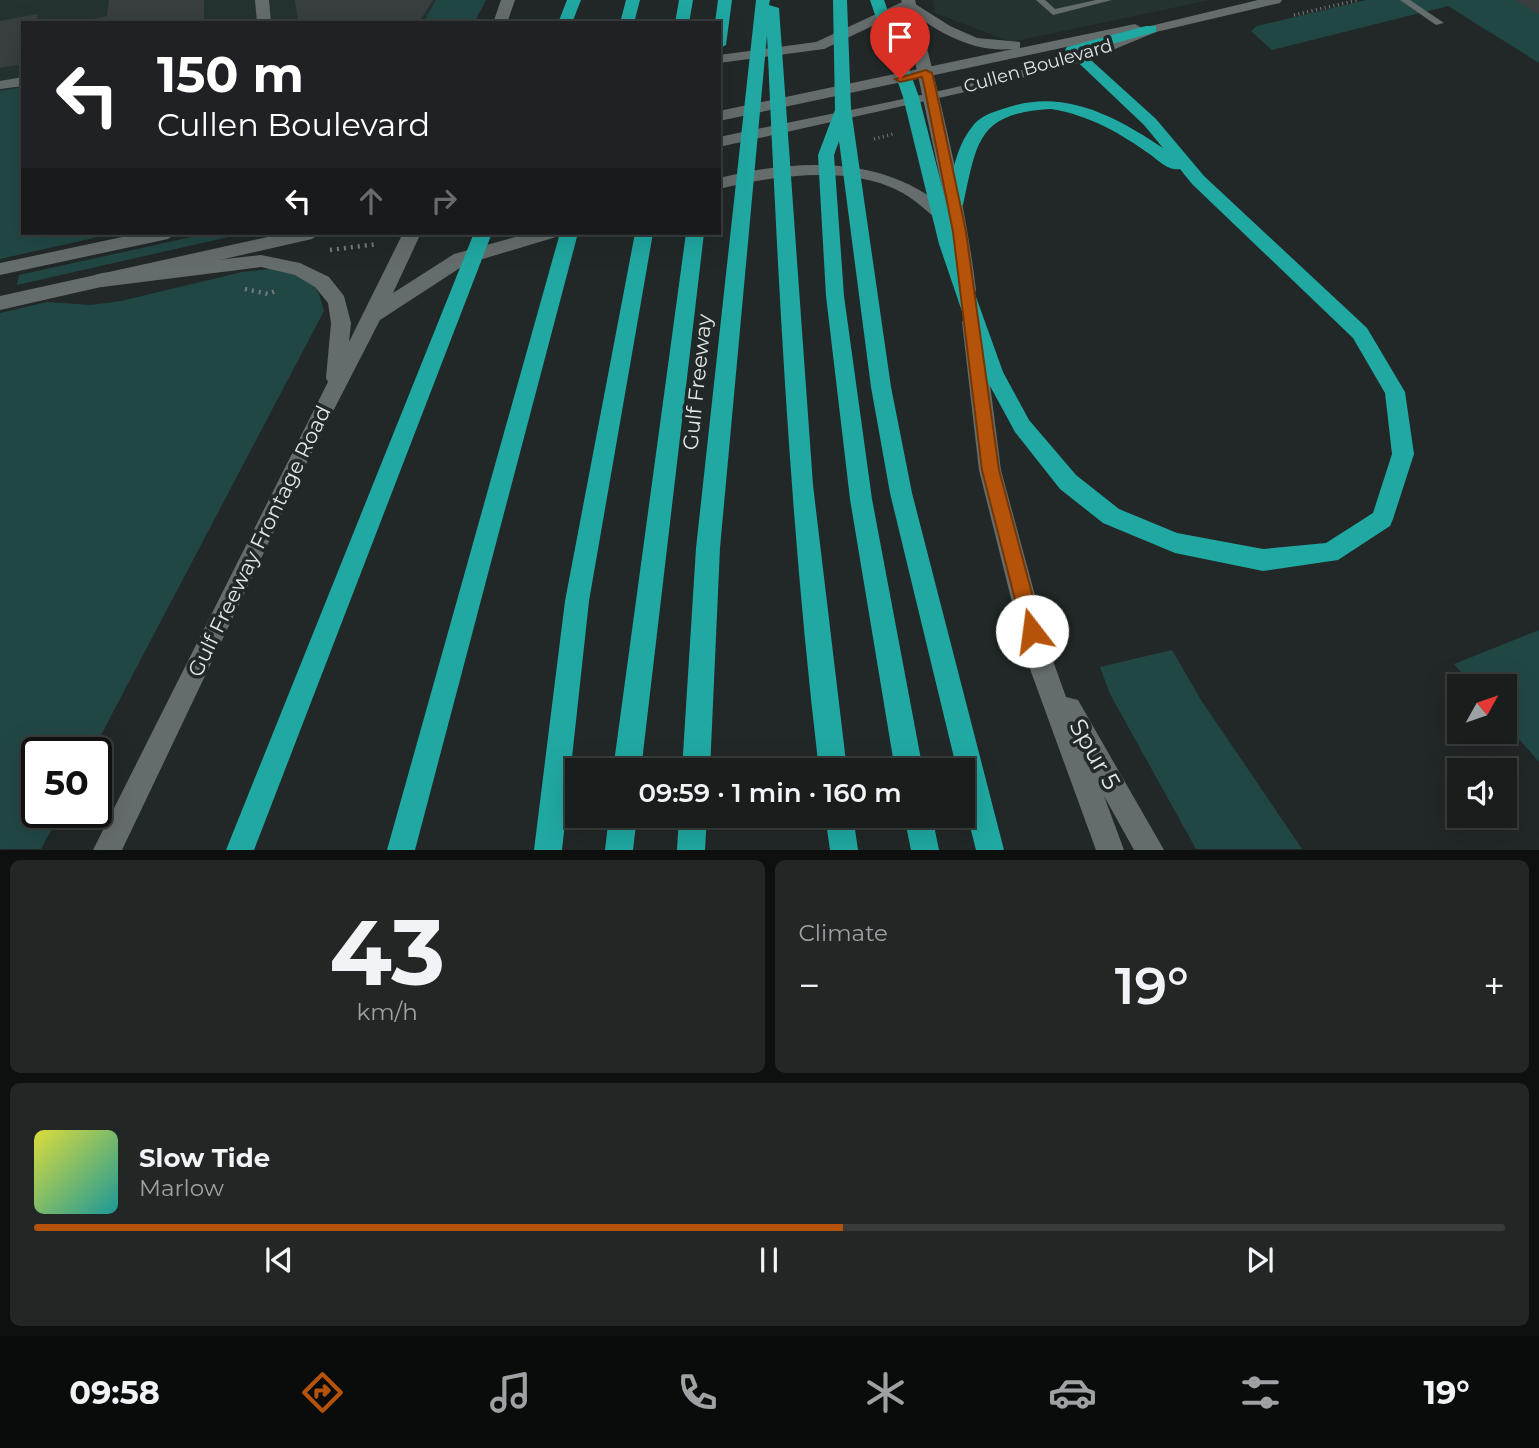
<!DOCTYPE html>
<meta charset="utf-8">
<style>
:root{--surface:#191e1d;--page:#222726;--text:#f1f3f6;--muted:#9fa2a4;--line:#373c3b;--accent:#b45309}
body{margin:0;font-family:Montserrat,sans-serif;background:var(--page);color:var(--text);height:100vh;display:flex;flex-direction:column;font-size:26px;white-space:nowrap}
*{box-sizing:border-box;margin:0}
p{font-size:23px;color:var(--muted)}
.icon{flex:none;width:38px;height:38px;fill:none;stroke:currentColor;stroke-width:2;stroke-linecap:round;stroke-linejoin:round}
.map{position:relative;height:850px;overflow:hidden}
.panel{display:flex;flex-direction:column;gap:10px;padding:10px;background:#0e1010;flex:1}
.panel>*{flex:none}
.hud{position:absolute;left:21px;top:21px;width:700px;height:214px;border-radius:0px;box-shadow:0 7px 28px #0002,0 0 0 2px var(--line);background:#202124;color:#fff;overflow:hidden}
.needle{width:46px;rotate:50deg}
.tools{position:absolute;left:1447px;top:674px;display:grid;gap:14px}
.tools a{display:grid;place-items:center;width:70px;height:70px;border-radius:0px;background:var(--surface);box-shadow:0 7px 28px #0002,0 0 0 2px var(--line);font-size:35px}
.speed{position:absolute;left:21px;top:737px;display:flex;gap:14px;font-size:35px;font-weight:700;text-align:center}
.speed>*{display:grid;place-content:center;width:91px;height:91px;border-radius:50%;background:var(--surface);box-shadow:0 7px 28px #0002,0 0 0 2px var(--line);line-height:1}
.speed .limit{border:4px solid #111;border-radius:10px;background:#fff;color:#111}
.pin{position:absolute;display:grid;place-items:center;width:60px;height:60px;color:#fff;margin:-72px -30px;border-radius:50% 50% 50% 0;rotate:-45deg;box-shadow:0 0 7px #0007}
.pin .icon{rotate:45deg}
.me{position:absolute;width:77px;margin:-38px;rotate:345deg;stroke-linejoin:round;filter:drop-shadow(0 0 5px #0008)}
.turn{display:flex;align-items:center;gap:24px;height:147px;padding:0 21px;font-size:32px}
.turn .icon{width:91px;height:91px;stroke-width:2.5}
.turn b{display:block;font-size:49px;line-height:60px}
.lanes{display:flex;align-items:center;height:66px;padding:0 21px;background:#0003;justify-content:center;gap:35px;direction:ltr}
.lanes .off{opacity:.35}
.big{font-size:52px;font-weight:600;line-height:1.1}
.panel .widget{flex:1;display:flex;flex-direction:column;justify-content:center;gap:10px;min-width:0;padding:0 24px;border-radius:10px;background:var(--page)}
.panel .dial{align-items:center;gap:0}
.dial b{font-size:91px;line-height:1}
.song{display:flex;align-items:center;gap:21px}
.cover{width:84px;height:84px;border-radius:10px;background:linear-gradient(135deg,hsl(60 70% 55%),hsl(180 70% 35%))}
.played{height:7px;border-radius:4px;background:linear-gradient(90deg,var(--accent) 55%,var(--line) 55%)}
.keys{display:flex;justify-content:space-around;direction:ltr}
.heat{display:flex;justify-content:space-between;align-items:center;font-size:38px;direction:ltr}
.panel .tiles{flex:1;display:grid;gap:10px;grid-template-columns:1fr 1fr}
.widget:last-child{grid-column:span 2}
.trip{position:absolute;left:565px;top:758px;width:410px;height:70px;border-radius:0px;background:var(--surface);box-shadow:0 7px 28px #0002,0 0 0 2px var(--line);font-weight:600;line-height:70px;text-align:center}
.tabs{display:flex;height:112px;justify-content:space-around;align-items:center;background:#0a0c0c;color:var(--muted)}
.tabs .icon{width:49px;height:49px}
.tabs .current{color:var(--accent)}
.tabs b{font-size:32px;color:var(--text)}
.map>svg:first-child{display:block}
</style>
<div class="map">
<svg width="1539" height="850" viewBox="0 0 1539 850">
<rect width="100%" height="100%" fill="#212827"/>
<g fill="#243332">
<path d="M0,0H436L423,23H23V87L0,91Z"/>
<path d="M933,0H1210L1011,42L935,13Z"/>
</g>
<g fill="#214745">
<path d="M436,0H486L474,23H423Z"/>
<path d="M1366,0H1539V63L1448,6L1272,50L1251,31L1257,26Z"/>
<path d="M23,87V233H116L0,259V91Z"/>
<path d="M209,233H246L17,285L19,275Z"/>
<path d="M281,268C309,277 317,281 324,311L92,752H37V812H61L41,849H0V313L47,302L91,305L121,301L242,272Z"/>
<path d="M1539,630V762L1505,723V686H1473L1454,664Z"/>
<path d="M1172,650L1201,700L1302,849H1196L1110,694L1100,667Z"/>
</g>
<g fill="#383f3e">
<path d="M109,0H204V23H77L107,16Z"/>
<path d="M295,0H433L421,19L402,23H298Z"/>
<path d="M1515,0H1539V14Z"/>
<path d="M38,14L36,23H23V64L0,68V21Z"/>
</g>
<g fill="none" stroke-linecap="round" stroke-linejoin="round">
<g stroke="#767b7b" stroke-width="3.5" stroke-dasharray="1 3.5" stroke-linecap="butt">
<path d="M1294,15L1358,0"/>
<path d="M874,139L893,134"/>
</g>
<g stroke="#767b7b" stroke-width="4.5" stroke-dasharray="2 5" stroke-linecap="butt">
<path d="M330,250L377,244"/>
<path d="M245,289L268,294L278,290"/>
</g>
<g fill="#656d6c" fill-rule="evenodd">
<path d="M1036,0H1045L1055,9L1096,0H1112L1053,15Z"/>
<path d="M1400,0H1410L1444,23L1436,25Z"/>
</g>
<g fill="#656d6c" fill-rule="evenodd">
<path d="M255,0H269L271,23H257Z"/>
<path d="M23,77V86L0,89V81Z"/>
</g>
<g fill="#656d6c" fill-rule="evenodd">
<path d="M909,0L950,26L977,38L1020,42V48L1135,24L1142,28L1258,0H1282L1280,3L1156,32L1086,61L992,86L719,147V137C853,108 1001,86 1127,34L719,121V111L1013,49C970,53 937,31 904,7V1Z"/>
<path d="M141,233H177L168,239L0,275V263Z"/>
<path d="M286,233H321L312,239L0,310V296Z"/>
</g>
<g fill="#656d6c" fill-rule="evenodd">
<path d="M501,0H515L507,23H493Z"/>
<path d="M901,0H915C939,96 964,192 976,290L974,295H960L958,290L951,229L944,227C930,213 915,199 897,190C847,165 771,176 719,189V178C795,159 885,154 947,210L904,11L824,49L719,63V55L816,42L902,2Z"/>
<path d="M403,233H421L393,293L454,254L530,233H559L556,237L466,264L380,320L308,460L122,850H93L328,382L326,378L331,323L328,303L315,287L295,275L261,267L102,287L95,285L93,280L95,275L102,273L261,255L300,263L329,277L344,296L351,323L349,342Z"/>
<path d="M972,315L979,317L982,322L1001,470L1052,658L1066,697L1078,700L1164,850H1134L1104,796L1124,850H1096L1026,658L979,470L962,322L965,317Z"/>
</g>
<g fill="#20a8a2" fill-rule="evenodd">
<path d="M567,0H581L572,23H558Z"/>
<path d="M626,0H640L634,23H620Z"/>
<path d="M679,0H693L689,23H675Z"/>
<path d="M718,0H732L726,45L719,49V23H715Z"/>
<path d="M756,0H770L769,5L779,8L813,485L847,770H819C790,526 778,281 767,35L720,548L710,770H682L696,548Z"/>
<path d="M833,0H847L851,109L891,387L912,493L1004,850H976L962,795V770H957L890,493L871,387L839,141L834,155L844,296L872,499L923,770H895L850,499L826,296L818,155L835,110Z"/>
<path d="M870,0H884L919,97L946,202C952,177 955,148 972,127C980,115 996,111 1009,107C1066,89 1116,117 1163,148L1144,125L1065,50L1067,47L1146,26H1156V32L1082,52L1156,119L1204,176L1367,328L1405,392L1414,454L1393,519L1390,526L1338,560L1263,571L1175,553L1103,523L1060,489L1015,432L983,373L939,244L903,97ZM1051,109C1089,115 1120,133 1151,155C1160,162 1169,171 1180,169L1192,184L1353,338L1385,393L1392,454L1373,513L1326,543L1263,549L1177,533L1119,509L1076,475L1029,420L1003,372L957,244L948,209L954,211L963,205C977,142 977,113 1051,109Z"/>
<path d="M474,233H492L254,850H226Z"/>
<path d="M560,233H578L415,850H387Z"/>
<path d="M635,233H653L589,601L562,850H534L565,601Z"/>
<path d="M686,233H704L641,770H613Z"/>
<path d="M609,816H637L633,850H605Z"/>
<path d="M679,816H707L705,850H677Z"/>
<path d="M825,816H853L858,850H830Z"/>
<path d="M904,816H932L939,850H911Z"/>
</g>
</g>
<path fill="#b45309" stroke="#753606" stroke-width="2" d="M926,70L932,73L935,85L966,232L999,470L1042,631L1039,638L1032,640L1026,638L1023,631L982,470L953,232L924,85L922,77L900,82L895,79Z"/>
<g text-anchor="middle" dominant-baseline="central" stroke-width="7" stroke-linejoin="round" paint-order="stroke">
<g font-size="18" fill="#e2e6e6" stroke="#212827">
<text transform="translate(1038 66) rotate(-16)">Cullen Boulevard</text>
</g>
<g font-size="21" fill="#e2e6e6" stroke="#212827">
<text transform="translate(697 382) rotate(-84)">Gulf Freeway</text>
<text transform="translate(259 541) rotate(-64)">Gulf Freeway Frontage Road</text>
</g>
<g font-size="24" fill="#e2e6e6" stroke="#212827">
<text transform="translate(1095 754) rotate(60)">Spur 5</text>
</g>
</g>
</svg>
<div class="tools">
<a><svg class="needle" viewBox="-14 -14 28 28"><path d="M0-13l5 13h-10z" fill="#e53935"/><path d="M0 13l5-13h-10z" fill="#9fa2a4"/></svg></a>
<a><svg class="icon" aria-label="sound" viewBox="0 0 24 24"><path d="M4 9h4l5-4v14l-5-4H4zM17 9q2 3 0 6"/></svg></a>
</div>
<div class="speed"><div class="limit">50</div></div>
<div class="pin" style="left:900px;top:79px;background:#d93025"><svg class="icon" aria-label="arrive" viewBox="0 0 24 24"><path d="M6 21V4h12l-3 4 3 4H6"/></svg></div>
<svg class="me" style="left:1032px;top:631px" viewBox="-20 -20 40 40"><circle r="19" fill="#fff"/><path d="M0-13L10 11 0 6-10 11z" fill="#b45309"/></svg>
<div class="trip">09:59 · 1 min · 160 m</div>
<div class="hud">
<div class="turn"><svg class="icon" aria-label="left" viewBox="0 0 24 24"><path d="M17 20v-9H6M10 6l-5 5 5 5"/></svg><div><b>150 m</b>Cullen Boulevard</div></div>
<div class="lanes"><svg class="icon" aria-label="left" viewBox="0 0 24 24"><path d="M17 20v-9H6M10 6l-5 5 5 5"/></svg><svg class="icon off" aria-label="ahead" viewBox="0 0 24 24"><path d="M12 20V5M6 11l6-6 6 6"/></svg><svg class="icon off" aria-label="right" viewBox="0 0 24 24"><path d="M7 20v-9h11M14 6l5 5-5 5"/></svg></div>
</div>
</div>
<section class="panel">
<div class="tiles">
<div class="widget dial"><b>43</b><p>km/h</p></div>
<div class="widget"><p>Climate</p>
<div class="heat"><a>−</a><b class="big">19°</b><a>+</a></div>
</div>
<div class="widget">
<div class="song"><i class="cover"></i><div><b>Slow Tide</b><p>Marlow</p></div></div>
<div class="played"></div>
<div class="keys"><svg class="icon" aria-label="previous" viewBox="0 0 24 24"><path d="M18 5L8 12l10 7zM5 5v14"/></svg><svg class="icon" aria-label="pause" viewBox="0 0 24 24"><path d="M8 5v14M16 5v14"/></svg><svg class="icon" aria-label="next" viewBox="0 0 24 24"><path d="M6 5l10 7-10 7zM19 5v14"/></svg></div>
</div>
</div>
</section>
<nav class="tabs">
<b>09:58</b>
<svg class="icon current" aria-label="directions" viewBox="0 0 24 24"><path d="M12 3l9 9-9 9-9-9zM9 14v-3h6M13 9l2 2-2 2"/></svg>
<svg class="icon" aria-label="music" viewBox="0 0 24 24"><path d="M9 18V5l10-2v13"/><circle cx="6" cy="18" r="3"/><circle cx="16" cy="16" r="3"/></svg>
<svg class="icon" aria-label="phone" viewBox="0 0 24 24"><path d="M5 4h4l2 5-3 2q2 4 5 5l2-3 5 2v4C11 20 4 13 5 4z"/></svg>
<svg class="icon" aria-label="climate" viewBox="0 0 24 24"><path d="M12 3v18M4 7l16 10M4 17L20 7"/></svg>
<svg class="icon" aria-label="car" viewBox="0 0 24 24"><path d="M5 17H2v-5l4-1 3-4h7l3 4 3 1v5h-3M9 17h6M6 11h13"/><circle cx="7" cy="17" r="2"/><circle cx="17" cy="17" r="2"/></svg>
<svg class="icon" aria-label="filters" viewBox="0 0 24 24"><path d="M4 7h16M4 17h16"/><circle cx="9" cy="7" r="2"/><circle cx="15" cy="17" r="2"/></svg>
<b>19°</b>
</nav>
